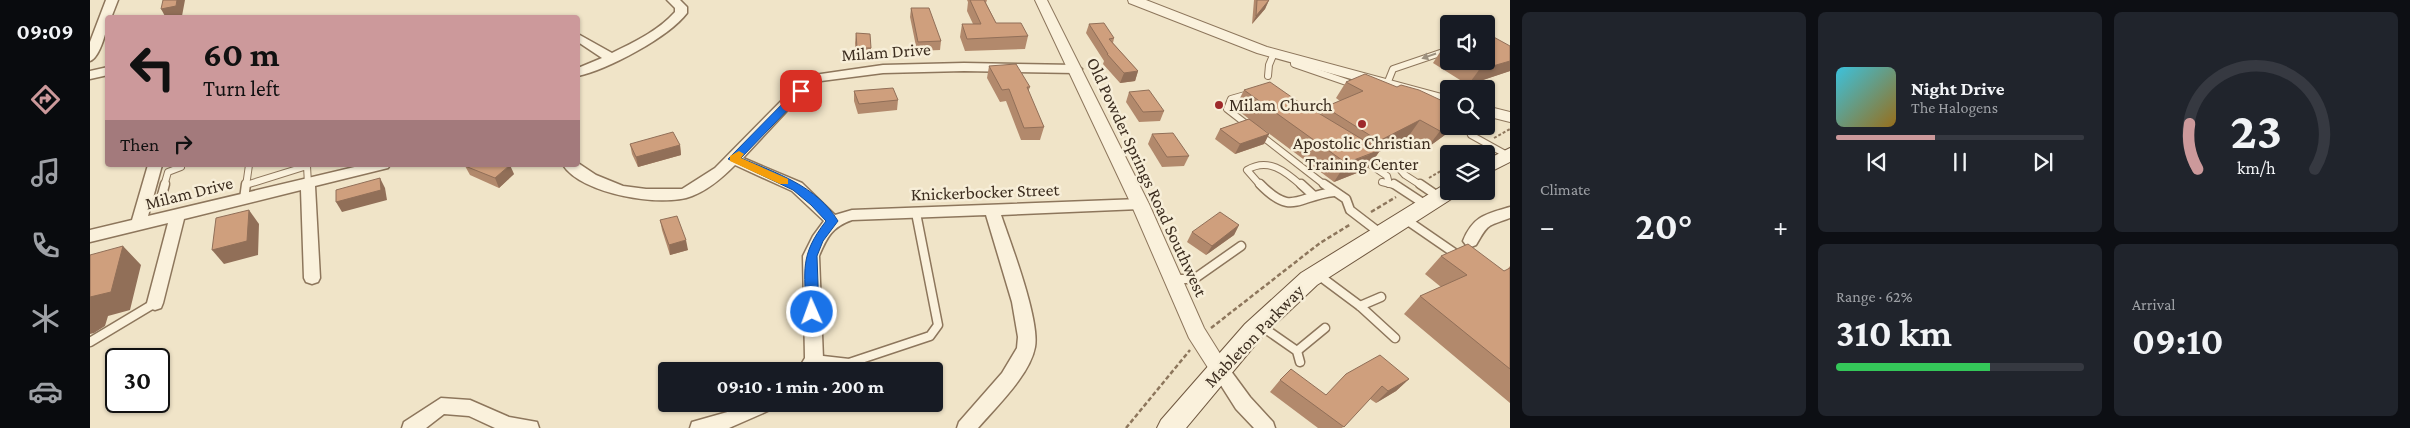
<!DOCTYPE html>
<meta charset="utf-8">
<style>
:root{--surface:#171b24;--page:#20242c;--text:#f1f3f6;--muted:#9ea1a6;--line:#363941;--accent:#cc999b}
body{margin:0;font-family:"Crimson Pro",serif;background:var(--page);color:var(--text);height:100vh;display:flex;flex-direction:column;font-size:19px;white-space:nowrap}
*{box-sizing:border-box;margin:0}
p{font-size:16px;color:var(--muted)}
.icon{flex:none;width:28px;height:28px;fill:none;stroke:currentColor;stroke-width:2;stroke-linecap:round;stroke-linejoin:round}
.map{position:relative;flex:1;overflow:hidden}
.sheet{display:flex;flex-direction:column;gap:12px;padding:12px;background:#0d0f14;width:900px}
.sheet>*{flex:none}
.top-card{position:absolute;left:15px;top:15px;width:475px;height:152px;border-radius:5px;box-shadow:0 1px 4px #0004;background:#cc999b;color:#111;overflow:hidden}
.buttons{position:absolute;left:1350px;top:15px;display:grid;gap:10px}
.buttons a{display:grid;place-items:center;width:55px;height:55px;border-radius:5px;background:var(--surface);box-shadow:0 1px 4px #0004;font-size:25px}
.speed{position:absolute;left:15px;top:348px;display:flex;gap:10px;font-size:25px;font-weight:700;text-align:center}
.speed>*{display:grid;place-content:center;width:65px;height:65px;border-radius:50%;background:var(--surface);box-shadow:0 1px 4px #0004;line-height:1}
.speed .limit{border:2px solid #111;border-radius:8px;background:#fff;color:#111}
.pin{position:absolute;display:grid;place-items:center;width:42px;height:42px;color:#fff;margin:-21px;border-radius:10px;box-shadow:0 2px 8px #0006}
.me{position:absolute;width:55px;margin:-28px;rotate:358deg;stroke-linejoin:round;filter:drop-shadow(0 0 4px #0008)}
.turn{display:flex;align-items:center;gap:18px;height:105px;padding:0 15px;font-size:22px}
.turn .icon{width:65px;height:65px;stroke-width:2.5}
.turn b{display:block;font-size:35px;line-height:42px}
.then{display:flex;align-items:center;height:48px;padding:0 15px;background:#0003;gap:10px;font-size:19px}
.big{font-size:38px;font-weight:700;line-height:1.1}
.sheet .widget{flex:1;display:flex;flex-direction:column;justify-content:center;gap:8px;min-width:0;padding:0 18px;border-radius:8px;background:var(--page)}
.sheet .dial{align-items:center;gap:0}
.dial svg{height:130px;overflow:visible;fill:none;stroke:var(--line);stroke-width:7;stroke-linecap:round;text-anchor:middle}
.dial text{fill:var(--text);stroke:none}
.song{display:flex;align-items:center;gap:15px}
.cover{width:60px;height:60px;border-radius:8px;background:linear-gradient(135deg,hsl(190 70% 55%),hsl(40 70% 35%))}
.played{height:5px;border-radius:2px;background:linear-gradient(90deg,var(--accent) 40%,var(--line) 40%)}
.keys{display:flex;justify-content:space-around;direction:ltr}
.heat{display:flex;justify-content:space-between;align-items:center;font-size:28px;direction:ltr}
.charge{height:8px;border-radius:4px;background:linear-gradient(90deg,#34c759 62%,var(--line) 0)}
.sheet .tiles{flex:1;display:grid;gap:12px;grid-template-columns:repeat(3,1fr)}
.widget:first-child{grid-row:span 2}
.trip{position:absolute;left:568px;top:362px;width:285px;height:50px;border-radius:5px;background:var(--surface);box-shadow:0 1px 4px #0004;font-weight:700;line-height:50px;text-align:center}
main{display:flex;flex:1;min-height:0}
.dock{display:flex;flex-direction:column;width:90px;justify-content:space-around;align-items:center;background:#090b0e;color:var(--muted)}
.dock .icon{width:35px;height:35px}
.dock .selected{color:var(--accent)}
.dock b{font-size:22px;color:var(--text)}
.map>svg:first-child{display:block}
</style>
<main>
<nav class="dock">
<b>09:09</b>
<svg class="icon selected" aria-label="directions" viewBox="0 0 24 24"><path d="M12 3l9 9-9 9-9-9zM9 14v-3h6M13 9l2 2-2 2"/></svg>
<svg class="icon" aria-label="music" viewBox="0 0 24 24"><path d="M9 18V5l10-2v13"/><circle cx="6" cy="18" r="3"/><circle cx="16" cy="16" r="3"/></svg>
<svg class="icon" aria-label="phone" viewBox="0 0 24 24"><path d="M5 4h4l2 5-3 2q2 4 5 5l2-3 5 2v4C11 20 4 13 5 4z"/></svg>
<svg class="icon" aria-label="climate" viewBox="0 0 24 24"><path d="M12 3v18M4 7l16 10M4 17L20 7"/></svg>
<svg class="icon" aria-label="car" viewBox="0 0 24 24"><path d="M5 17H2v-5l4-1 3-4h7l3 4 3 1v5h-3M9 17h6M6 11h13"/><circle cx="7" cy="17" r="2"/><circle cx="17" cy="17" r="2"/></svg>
</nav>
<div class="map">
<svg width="1420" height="428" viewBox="0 0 1420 428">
<rect width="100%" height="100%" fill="#f0e4c8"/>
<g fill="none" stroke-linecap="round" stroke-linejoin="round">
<g stroke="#8d765c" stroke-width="8">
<g id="service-far1">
<path d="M1204,59V64L1265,85"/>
<path d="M1178,76L1179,65L1184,53"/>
<path d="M1297,84L1303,69L1359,50"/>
<path d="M1358,86L1365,89"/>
<path d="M1162,93L1141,99L1137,109L1236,186"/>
<path d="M1373,126L1379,130L1381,135L1417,155"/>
<path d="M1272,159L1297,176L1299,184"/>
<path d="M1308,167L1315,175L1332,186"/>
<path d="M1292,182L1308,186"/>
<path d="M156,185L217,166L218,184"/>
<path d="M74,186L78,172L91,167"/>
<path d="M156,186L159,165"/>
<path d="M1171,186L1157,170C1178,157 1195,171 1212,186"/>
</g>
</g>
<g stroke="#8d765c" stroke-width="11">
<g id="service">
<path d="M1170,184C1202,217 1207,196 1244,192"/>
<path d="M1211,184L1223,195"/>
<path d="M1234,184L1256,199L1260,210L1290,233"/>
<path d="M1304,184L1336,205"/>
<path d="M1330,184L1349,197"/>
<path d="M72,195L75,184"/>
<path d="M154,199L156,184"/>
<path d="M1315,219L1363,252"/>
<path d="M1227,274L1270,306L1305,338"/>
<path d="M1084,279H1104L1151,246"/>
<path d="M1270,306L1291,297"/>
<path d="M1171,326L1207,351L1210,362"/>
<path d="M0,342L65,303"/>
<path d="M1207,351L1235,328"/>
<path d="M724,359L759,363L840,336L848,325L826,213"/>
</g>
</g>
<g stroke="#8d765c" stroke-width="3">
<g id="minor">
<path d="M16,0H28L21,18H18C18,27 10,58 0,61V42Z"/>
<path d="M577,0H590L597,7V13C579,37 517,70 488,76V68L512,58L488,42V34L522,53C544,42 568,31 585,12V8Z"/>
<path d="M874,63L986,65L992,69L986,73L874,71L793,73L731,81L708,99L653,158L712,183L745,215L762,210L1050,199L1055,200L1057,204L1055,208L1050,209L911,215C921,244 950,320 945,347C940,375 906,407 888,428H867L869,422L912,373L927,348L928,337L922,302L896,215L762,220C742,227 737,237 729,256L733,359L726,371H707L715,358L713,256L723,236L734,221L702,191L645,165C632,178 618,190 602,196C572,208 491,194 473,165L488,163L506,175L533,186L556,189H592L625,168L699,93L724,75L793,65Z"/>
<path d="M18,67V75L0,79V71Z"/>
<path d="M58,165H72L58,216L273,165H300L298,168L225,186L230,278L228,282L222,284L216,282L214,278L211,190L94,219L73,303L71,308L65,310L59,308L57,303L78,223L0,242V230L42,220Z"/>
<path d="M1420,207V218C1396,227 1399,223 1386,245L1381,247L1376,245L1373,241C1383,216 1396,214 1420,207Z"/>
<path d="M1129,360L1135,363L1160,397L1183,422L1185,428H1164L1146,409L1120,368L1123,363Z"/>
<path d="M351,398L380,400L419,417L447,422L449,428H405L379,416L354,414L336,428H312L314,422Z"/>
<path d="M655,404H682L680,410L639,428H600L602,422L641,411Z"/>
</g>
</g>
<g stroke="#8d765c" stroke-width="2">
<g id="tertiary">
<path d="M945,0H957L1059,204L1114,328L1139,368L1136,374L1129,377L1122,374L1099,338L1041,204Z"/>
<path d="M1038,0H1056L1177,47L1359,96V106L1167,53L1039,3Z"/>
<path d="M1396,106L1420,112V122L1396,116Z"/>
</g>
</g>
<g stroke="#6f573f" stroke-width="2">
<g id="secondary">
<path d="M1420,148V162L1396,174V160Z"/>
<path d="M1359,184V191H1369L1366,196L1227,285L1171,338L1096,428H1067L1071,420L1155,324L1211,273L1352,186Z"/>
</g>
</g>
<g stroke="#8d765c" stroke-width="2" stroke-dasharray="3 2" stroke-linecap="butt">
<path d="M1404,138L1420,129"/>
<path d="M1379,154L1387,149"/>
<path d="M1339,178L1359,166"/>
</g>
<g stroke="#8d765c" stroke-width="2.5" stroke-dasharray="4.5 2.5" stroke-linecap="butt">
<path d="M1281,212L1306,197"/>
<path d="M1121,328L1230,243L1261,224"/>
<path d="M1036,428L1100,350"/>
</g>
<use href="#service-far1" stroke="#faf1dc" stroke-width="6"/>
<use href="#service" stroke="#faf1dc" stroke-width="8"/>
<use href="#minor" fill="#faf1dc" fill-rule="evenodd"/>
<use href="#tertiary" fill="#faf1dc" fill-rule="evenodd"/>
<use href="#secondary" fill="#faf1dc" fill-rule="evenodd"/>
</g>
<g fill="#b2896c">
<path d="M877,0H897L896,3L906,23L938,36L935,49L875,51L870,37L872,24H883L877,11L878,2Z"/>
<path d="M1164,0H1179L1175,9L1162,24Z"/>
<path d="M821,8L851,41L850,50L827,51L820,17Z"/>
<path d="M999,24L1024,38L1023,43L1048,71L1045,81L1030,83L1013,64L1014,61L996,33Z"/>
<path d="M766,33L781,48L780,58H766L765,43Z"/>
<path d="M1420,46V71L1378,85L1343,63L1352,49L1359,47V61H1396Z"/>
<path d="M899,66L940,87L938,92L954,127L950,140H931L916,101L910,102L897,78Z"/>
<path d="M1256,82L1363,129L1337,148L1318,137L1289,152L1277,169L1244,182L1169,126L1179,134L1174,144L1145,154L1125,139L1130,129L1159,119L1145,108L1154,90L1231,114L1235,107L1250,101L1246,98Z"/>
<path d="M764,91L808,100L807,110L768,114L764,101Z"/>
<path d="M1039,92L1074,111L1070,121L1049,122L1036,102Z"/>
<path d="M1062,134L1099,156L1094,166L1072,167L1058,144Z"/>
<path d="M540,144L590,145L591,155L548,167L542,154Z"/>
<path d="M375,166L424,174L409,188L380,175Z"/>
<path d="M570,220L598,250L580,255L572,230Z"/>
<path d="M1149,225L1144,235L1116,255L1097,242L1102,232Z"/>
<path d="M1351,256L1414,271L1417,270L1420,266V403L1314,314L1330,296L1351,287L1335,274Z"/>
<path d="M1319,379L1306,391L1286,403L1280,399L1252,428H1228L1180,392L1190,380L1236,395Z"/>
</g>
<g fill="#916f58">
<path d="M87,0H95L92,16L83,18H76L71,9Z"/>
<path d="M1179,0L1175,9L1162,24L1166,16Z"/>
<path d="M1420,61V71L1378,85L1389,70Z"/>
<path d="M1048,71L1045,81L1030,83L1034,73Z"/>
<path d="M1330,120L1318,137L1289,152L1277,169L1244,182L1256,163L1279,155L1289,141Z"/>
<path d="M1359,124V126H1365L1363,129L1337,148L1350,131Z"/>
<path d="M1179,134L1174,144L1145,154L1150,144Z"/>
<path d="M590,145L591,155L548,167L546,157Z"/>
<path d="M420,165L424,174L409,188L405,178Z"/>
<path d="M290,178L295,188L297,200L252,212L246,202Z"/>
<path d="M159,210L169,224L168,255L134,264L122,250Z"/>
<path d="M1149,225L1144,235L1116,255L1122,246Z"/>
<path d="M596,240L598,250L580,255L579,245Z"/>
<path d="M33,246L51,265L40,310L18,316L15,326L4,333L0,334V297Z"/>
<path d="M1319,379L1306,391L1286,403L1298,391Z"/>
</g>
<g fill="#cf9f7d" stroke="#916f58">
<path d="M73,0H87L86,6L71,9Z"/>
<path d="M880,0H894L906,23H931L938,36L877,39L872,24H891Z"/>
<path d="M1167,0H1179L1166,16Z"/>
<path d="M821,8H839L851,41L828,42Z"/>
<path d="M1014,23L1024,38L1019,39L1048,71L1034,73L1017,54H1018L999,24Z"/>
<path d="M766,33L780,34L781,48H767Z"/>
<path d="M1400,35L1420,46V61L1389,70L1373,61H1396V36Z"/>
<path d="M1359,47V53L1352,49Z"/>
<path d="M926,64L940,87H937L954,127L934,128L919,89L912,90L899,66Z"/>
<path d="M1275,74L1307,87L1311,85L1329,90L1359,104V124L1350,131L1330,120L1289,141L1235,107L1273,91L1256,82Z"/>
<path d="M1180,82L1223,112L1225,111L1290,150L1256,163L1154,90Z"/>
<path d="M803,88L808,100L769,104L764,91Z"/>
<path d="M1059,90L1074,111L1053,112L1039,92Z"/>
<path d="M1159,119L1179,134L1150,144L1130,129Z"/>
<path d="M583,132L590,145L546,157L540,144Z"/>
<path d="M1083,133L1099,156L1077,157L1062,134Z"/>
<path d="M376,165H420L405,178L375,166Z"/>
<path d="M290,178L291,190L246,202V190Z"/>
<path d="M159,210L157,241L122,250L126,218Z"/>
<path d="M1130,212L1149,225L1122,246L1102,232Z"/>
<path d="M587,216L596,240L579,245L570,220Z"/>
<path d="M1378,244L1414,271L1420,268V369L1330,296L1377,275L1351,256Z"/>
<path d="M33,246L21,292L0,297V255Z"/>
<path d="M1290,355L1319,379L1298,391L1292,386L1254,427L1190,380L1201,369L1236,395L1256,374Z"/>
</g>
<defs><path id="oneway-solid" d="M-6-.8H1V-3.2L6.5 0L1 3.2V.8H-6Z" transform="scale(1.25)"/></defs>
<use fill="#9c907e" href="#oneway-solid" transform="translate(1339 56) rotate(161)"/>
<path fill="#1a73e8" stroke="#114b97" d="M711,88L716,91L714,93L651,158C686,173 727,186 748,221L733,241L727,256L729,312L722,317L716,312C715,270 709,256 736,221L721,205L703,190L638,159L707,89Z"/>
<path fill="#f59e0b" d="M649,151L654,154L651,158L698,179V184H690L640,161V156Z"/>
<g fill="#9e2a2b" stroke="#f7eed8" stroke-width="2">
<circle cx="1129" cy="105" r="5"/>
<circle cx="1272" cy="124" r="5"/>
</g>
<g text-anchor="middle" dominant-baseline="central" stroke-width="5" stroke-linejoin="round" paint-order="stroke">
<g font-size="18" fill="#3d2e20" stroke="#f7eed8">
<text transform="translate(796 52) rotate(-4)">Milam Drive</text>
<text transform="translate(1057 177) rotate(65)">Old Powder Springs Road Southwest</text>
<text transform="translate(895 192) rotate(-2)">Knickerbocker Street</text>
<text transform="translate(99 193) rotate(-14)">Milam Drive</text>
<text transform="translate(1164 336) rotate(-46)">Mableton Parkway</text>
</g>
<g font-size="18" fill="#3d2e20" stroke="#f7eed8" text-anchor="start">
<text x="1139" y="105">Milam Church</text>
<text x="1272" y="143" text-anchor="middle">Apostolic Christian<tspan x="1272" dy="21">Training Center</tspan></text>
</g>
</g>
</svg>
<div class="buttons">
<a><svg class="icon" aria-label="sound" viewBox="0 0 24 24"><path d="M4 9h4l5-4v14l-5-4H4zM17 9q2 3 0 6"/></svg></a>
<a><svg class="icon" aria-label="search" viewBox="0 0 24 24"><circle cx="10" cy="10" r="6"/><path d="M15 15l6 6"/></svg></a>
<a><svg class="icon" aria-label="layers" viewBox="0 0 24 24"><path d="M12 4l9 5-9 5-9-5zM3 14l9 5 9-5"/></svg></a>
</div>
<div class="speed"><div class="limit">30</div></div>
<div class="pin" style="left:711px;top:91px;background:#d93025"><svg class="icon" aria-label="arrive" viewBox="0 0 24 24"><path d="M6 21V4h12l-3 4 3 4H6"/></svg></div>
<svg class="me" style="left:722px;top:312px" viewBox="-20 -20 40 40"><circle r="17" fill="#1a73e8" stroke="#fff" stroke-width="3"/><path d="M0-11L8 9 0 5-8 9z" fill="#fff"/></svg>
<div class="trip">09:10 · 1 min · 200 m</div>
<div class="top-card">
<div class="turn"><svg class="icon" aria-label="left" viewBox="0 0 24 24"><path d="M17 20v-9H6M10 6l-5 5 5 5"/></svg><div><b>60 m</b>Turn left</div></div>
<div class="then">Then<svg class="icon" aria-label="right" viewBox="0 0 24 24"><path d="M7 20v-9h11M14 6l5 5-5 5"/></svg></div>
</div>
</div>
<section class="sheet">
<div class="tiles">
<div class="widget"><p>Climate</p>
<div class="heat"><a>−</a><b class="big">20°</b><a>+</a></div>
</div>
<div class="widget">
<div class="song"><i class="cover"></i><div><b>Night Drive</b><p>The Halogens</p></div></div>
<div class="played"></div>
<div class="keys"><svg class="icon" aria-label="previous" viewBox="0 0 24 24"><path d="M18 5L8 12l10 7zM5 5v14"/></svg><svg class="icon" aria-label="pause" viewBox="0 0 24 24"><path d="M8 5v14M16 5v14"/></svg><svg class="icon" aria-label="next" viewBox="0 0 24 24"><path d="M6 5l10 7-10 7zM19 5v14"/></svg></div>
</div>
<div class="widget dial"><svg viewBox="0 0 100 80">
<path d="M14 69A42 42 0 1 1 86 69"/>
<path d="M14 69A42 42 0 0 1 9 41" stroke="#cc999b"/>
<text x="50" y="56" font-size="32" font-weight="700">23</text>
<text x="50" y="72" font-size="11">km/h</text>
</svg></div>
<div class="widget"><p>Range · 62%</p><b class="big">310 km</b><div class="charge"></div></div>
<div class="widget"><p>Arrival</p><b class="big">09:10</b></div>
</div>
</section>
</main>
